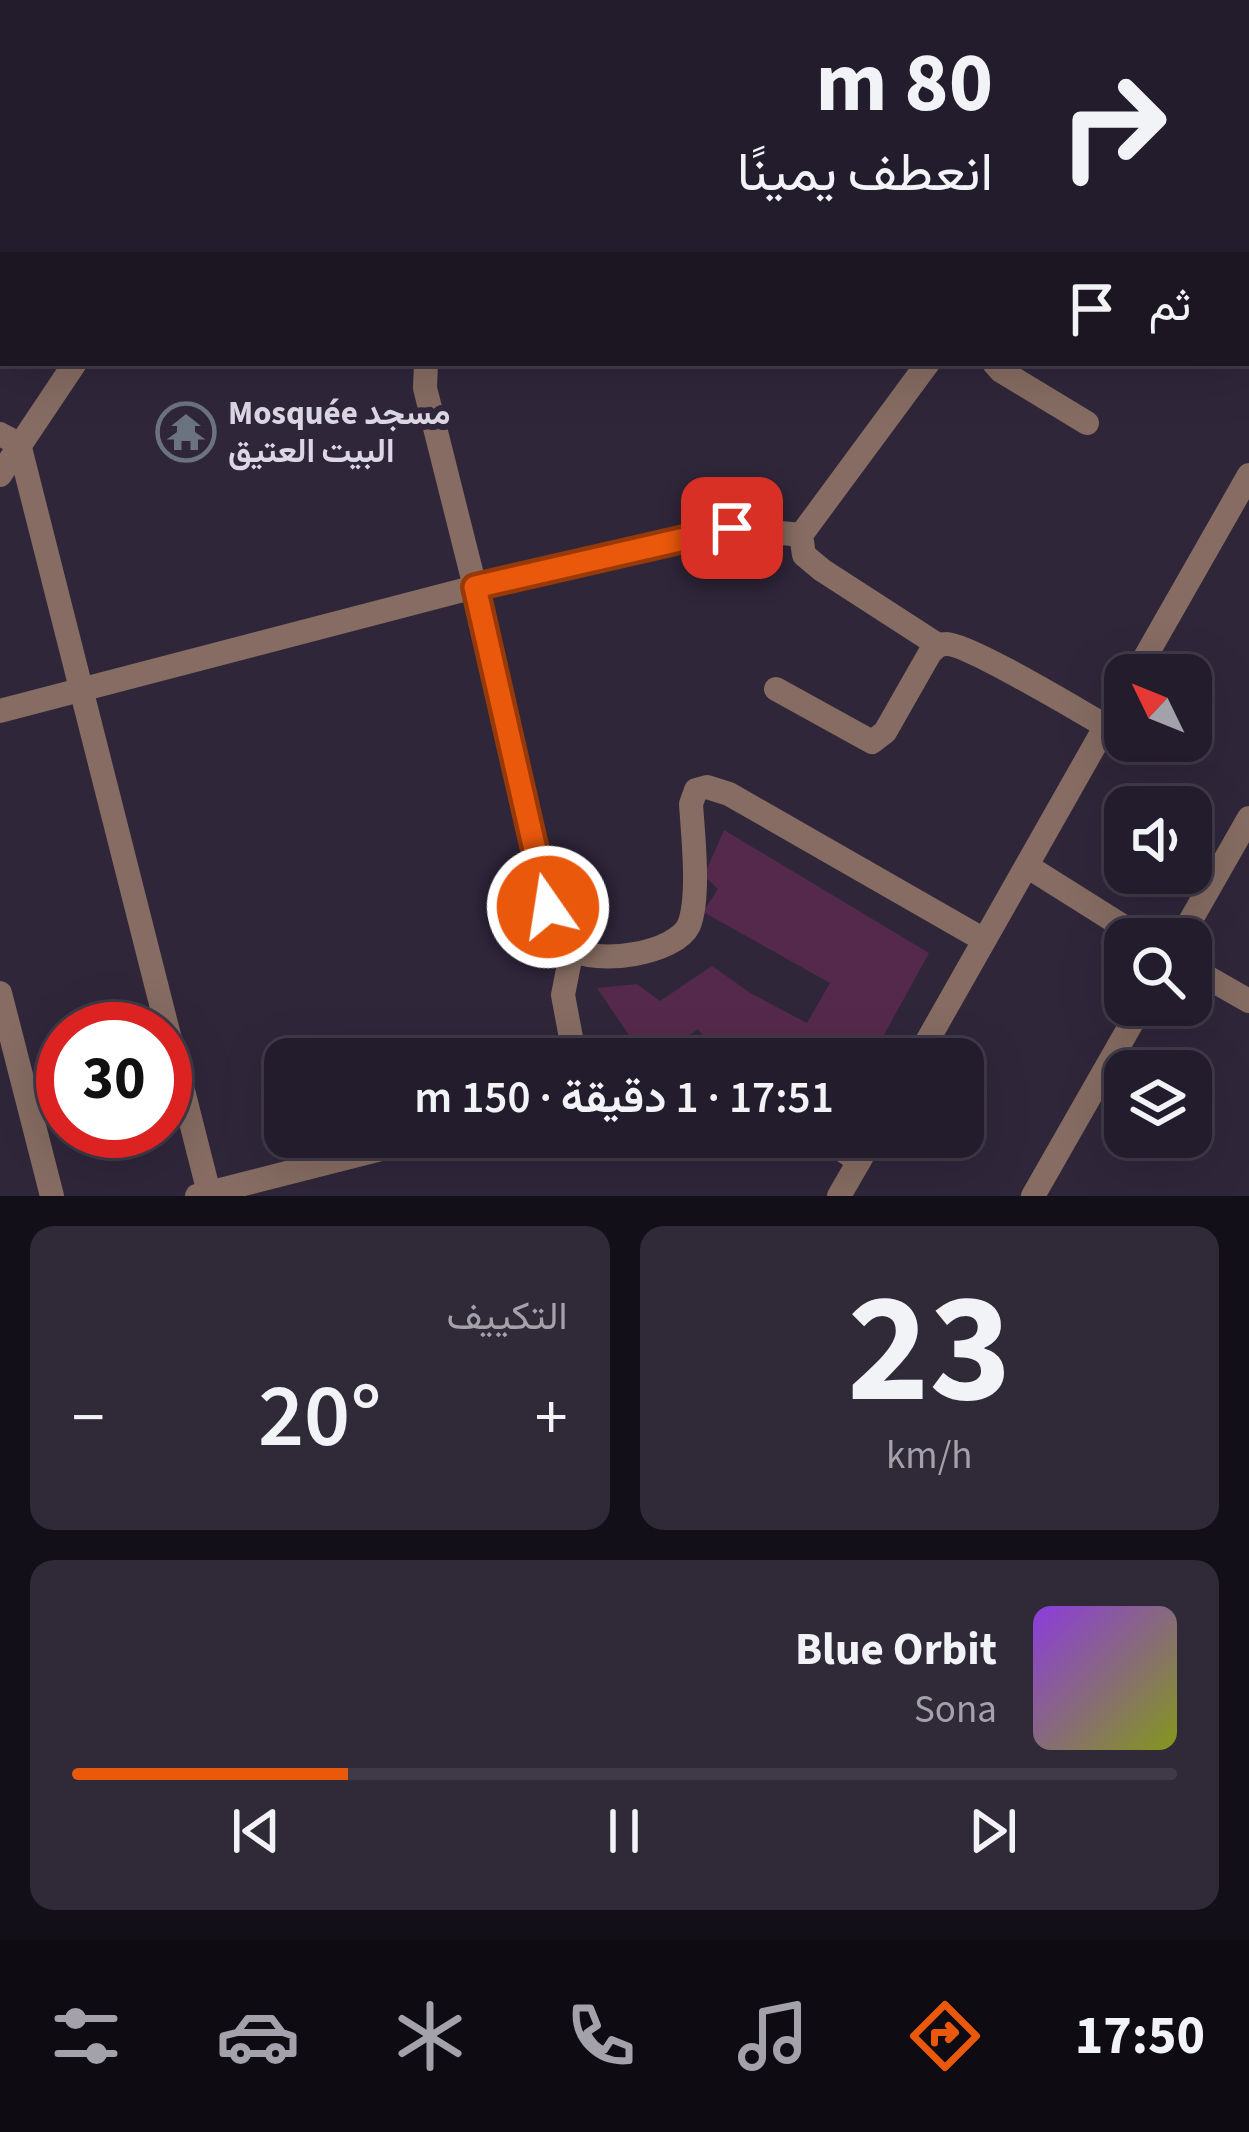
<!DOCTYPE html>
<html lang="ar">
<meta charset="utf-8">
<style>
:root{--surface:#231c2c;--page:#2f2938;--text:#f1f3f6;--muted:#a3a1a9;--line:#403a48;--accent:#ea580c}
body{margin:0;font-family:"Source Sans 3",Vazirmatn,sans-serif;background:var(--page);color:var(--text);direction:rtl;height:100vh;display:flex;flex-direction:column;font-size:45px;white-space:nowrap}
*{box-sizing:border-box;margin:0}
p{font-size:39px;color:var(--muted)}
.icon{flex:none;width:66px;height:66px;fill:none;stroke:currentColor;stroke-width:2;stroke-linecap:round;stroke-linejoin:round}
.map{position:relative;height:1196px;overflow:hidden;direction:ltr}
.drawer{display:flex;flex-direction:column;gap:30px;padding:30px;background:#130f18;flex:1}
.drawer>*{flex:none}
.hud{position:absolute;left:0px;top:0px;width:1251px;height:366px;box-shadow:0 12px 48px #0002,0 0 0 3px var(--line);direction:rtl;background:#231c2c;color:var(--text);overflow:hidden}
.needle{width:78px;rotate:313deg}
.buttons{position:absolute;left:1104px;top:654px;display:grid;gap:24px}
.buttons a{display:grid;place-items:center;width:108px;height:108px;border-radius:24px;background:var(--surface);box-shadow:0 12px 48px #0002,0 0 0 3px var(--line);font-size:60px}
.speed{position:absolute;left:36px;top:1002px;display:flex;gap:24px;font-size:60px;font-weight:700;text-align:center}
.speed>*{display:grid;place-content:center;width:156px;height:156px;border-radius:50%;background:var(--surface);box-shadow:0 12px 48px #0002,0 0 0 3px var(--line);line-height:1}
.speed .limit{border:18px solid #d22;background:#fff;color:#111}
.pin{position:absolute;display:grid;place-items:center;width:102px;height:102px;color:#fff;margin:-51px;border-radius:24px;box-shadow:0 6px 18px #0006}
.me{position:absolute;width:132px;margin:-66px;rotate:347deg;stroke-linejoin:round;filter:drop-shadow(0 0 9px #0008)}
.turn{display:flex;align-items:center;gap:42px;height:252px;padding:0 60px;font-size:54px}
.turn .icon{width:156px;height:156px;stroke-width:2.5}
.turn b{display:block;font-size:84px;line-height:102px}
.then{display:flex;align-items:center;height:114px;padding:0 60px;background:#0003;gap:24px;font-size:45px}
.big{font-size:90px;font-weight:600;line-height:1.1}
.drawer .tile{flex:1;display:flex;flex-direction:column;justify-content:center;gap:18px;min-width:0;padding:0 42px;border-radius:24px;background:var(--page)}
.drawer .dial{align-items:center;gap:0}
.dial b{font-size:156px;line-height:1}
.song{display:flex;align-items:center;gap:36px}
.cover{width:144px;height:144px;border-radius:18px;background:linear-gradient(135deg,hsl(270 70% 55%),hsl(70 70% 35%))}
.played{height:12px;border-radius:6px;background:linear-gradient(90deg,var(--accent) 25%,var(--line) 25%)}
.keys{display:flex;justify-content:space-around;direction:ltr}
.heat{display:flex;justify-content:space-between;align-items:center;font-size:66px;direction:ltr}
.drawer .tiles{flex:1;display:grid;gap:30px;grid-template-columns:1fr 1fr}
.tile:last-child{grid-column:span 2}
.trip{position:absolute;left:264px;top:1038px;width:720px;height:120px;border-radius:24px;background:var(--surface);box-shadow:0 12px 48px #0002,0 0 0 3px var(--line);font-weight:600;line-height:120px;text-align:center;direction:rtl}
.dock{display:flex;height:192px;justify-content:space-around;align-items:center;background:#0e0b12;color:var(--muted)}
.dock .icon{width:84px;height:84px}
.dock .selected{color:var(--accent)}
.dock b{font-size:54px;color:var(--text)}
.map>svg:first-child{display:block}
</style>
<div class="map">
<svg width="1249" height="1196" viewBox="0 0 1249 1196">
<rect width="100%" height="100%" fill="#2f263a"/>
<path fill="#55294b" d="M724,830L929,953L879,1044L867,1059H791L797,1052L786,1043L778,1059H719L698,1029L657,1059H645L597,988L637,984L660,1001L712,966L752,994L807,1023L830,983L703,912L718,889L704,876Z"/>
<g fill="none" stroke-linecap="round" stroke-linejoin="round">
<g stroke="#866c62" stroke-width="24">
<path d="M59,0V3"/>
<path d="M264,0L265,3"/>
<path d="M653,0L659,3"/>
<path d="M0,175L3,170"/>
<path d="M1248,297H1249"/>
<path d="M426,363L425,388L475,587L548,907C554,921 557,938 570,948C595,966 676,954 689,925C700,897 693,835 691,804L696,790L707,787L729,794L984,940"/>
<path d="M928,363L801,535L804,555L822,570L938,645"/>
<path d="M994,363L1001,371L1087,423"/>
<path d="M0,434L19,444L209,1193"/>
<path d="M0,475L75,363"/>
<path d="M1135,675L1249,475"/>
<path d="M776,689L872,742L885,732L930,653C935,648 938,644 946,644C967,643 1079,711 1106,726"/>
<path d="M0,711L475,587L732,528L801,535"/>
<path d="M1027,866L1143,939"/>
<path d="M1180,939L1249,818"/>
<path d="M572,949L563,995L575,1059"/>
<path d="M1191,968L1249,1001"/>
<path d="M0,993L52,1196"/>
<path d="M917,1059L1125,692"/>
<path d="M822,1137L859,1161"/>
<path d="M197,1196L428,1137"/>
<path d="M839,1196L873,1137"/>
<path d="M1033,1196L1142,1005"/>
</g>
<g stroke="#b99081" stroke-width="24">
<path d="M1045,0L1050,3"/>
<path d="M1109,0L1115,3"/>
<path d="M1248,75L1249,76"/>
<path d="M1248,112H1249"/>
</g>
</g>
<g fill="none" stroke-linecap="round" stroke-linejoin="round">
<g stroke="#983908" stroke-width="30">
<path id="route" d="M548,907L475,587L732,528"/>
</g>
<use href="#route" stroke="#ea580c" stroke-width="21"/>
</g>
<defs>
<g id="temple-ring" transform="scale(3)"><circle r="9.5" fill="#2f263a" stroke="#6b7280" stroke-width="1.5"/><path d="M0-6L5-2H3V0L6.5 2.5H4V6H1.5V3h-3V6H-4V2.5H-6.5L-3 0V-2H-5Z" fill="#6b7280"/></g>
</defs>
<g fill-rule="evenodd">
<use href="#temple-ring" x="186" y="432"/>
</g>
<g text-anchor="middle" dominant-baseline="central" stroke-width="12" stroke-linejoin="round" paint-order="stroke">
<g font-size="33" font-weight="bold" fill="#dcd7e4" stroke="#2f263a" text-anchor="start">
<text x="228" y="413">Mosquée مسجد<tspan x="228" dy="38">البيت العتيق</tspan></text>
</g>
</g>
</svg>
<div class="buttons">
<a><svg class="needle" viewBox="-14 -14 28 28"><path d="M0-13l5 13h-10z" fill="#e53935"/><path d="M0 13l5-13h-10z" fill="#a3a1a9"/></svg></a>
<a><svg class="icon" aria-label="sound" viewBox="0 0 24 24"><path d="M4 9h4l5-4v14l-5-4H4zM17 9q2 3 0 6"/></svg></a>
<a><svg class="icon" aria-label="search" viewBox="0 0 24 24"><circle cx="10" cy="10" r="6"/><path d="M15 15l6 6"/></svg></a>
<a><svg class="icon" aria-label="layers" viewBox="0 0 24 24"><path d="M12 4l9 5-9 5-9-5zM3 14l9 5 9-5"/></svg></a>
</div>
<div class="speed"><div class="limit">30</div></div>
<div class="pin" style="left:732px;top:528px;background:#d93025"><svg class="icon" aria-label="arrive" viewBox="0 0 24 24"><path d="M6 21V4h12l-3 4 3 4H6"/></svg></div>
<svg class="me" style="left:548px;top:907px" viewBox="-20 -20 40 40"><circle r="17" fill="#ea580c" stroke="#fff" stroke-width="3"/><path d="M0-11L8 9 0 5-8 9z" fill="#fff"/></svg>
<div class="trip">17:51 · 1 دقيقة · 150 m</div>
<div class="hud">
<div class="turn"><svg class="icon" aria-label="right" viewBox="0 0 24 24"><path d="M7 20v-9h11M14 6l5 5-5 5"/></svg><div><b>80 m</b>انعطف يمينًا</div></div>
<div class="then">ثم<svg class="icon" aria-label="arrive" viewBox="0 0 24 24"><path d="M6 21V4h12l-3 4 3 4H6"/></svg></div>
</div>
</div>
<section class="drawer">
<div class="tiles">
<div class="tile dial"><b>23</b><p>km/h</p></div>
<div class="tile"><p>التكييف</p>
<div class="heat"><a>−</a><b class="big">20°</b><a>+</a></div>
</div>
<div class="tile">
<div class="song"><i class="cover"></i><div><b>Blue Orbit</b><p>Sona</p></div></div>
<div class="played"></div>
<div class="keys"><svg class="icon" aria-label="previous" viewBox="0 0 24 24"><path d="M18 5L8 12l10 7zM5 5v14"/></svg><svg class="icon" aria-label="pause" viewBox="0 0 24 24"><path d="M8 5v14M16 5v14"/></svg><svg class="icon" aria-label="next" viewBox="0 0 24 24"><path d="M6 5l10 7-10 7zM19 5v14"/></svg></div>
</div>
</div>
</section>
<nav class="dock">
<b>17:50</b>
<svg class="icon selected" aria-label="directions" viewBox="0 0 24 24"><path d="M12 3l9 9-9 9-9-9zM9 14v-3h6M13 9l2 2-2 2"/></svg>
<svg class="icon" aria-label="music" viewBox="0 0 24 24"><path d="M9 18V5l10-2v13"/><circle cx="6" cy="18" r="3"/><circle cx="16" cy="16" r="3"/></svg>
<svg class="icon" aria-label="phone" viewBox="0 0 24 24"><path d="M5 4h4l2 5-3 2q2 4 5 5l2-3 5 2v4C11 20 4 13 5 4z"/></svg>
<svg class="icon" aria-label="climate" viewBox="0 0 24 24"><path d="M12 3v18M4 7l16 10M4 17L20 7"/></svg>
<svg class="icon" aria-label="car" viewBox="0 0 24 24"><path d="M5 17H2v-5l4-1 3-4h7l3 4 3 1v5h-3M9 17h6M6 11h13"/><circle cx="7" cy="17" r="2"/><circle cx="17" cy="17" r="2"/></svg>
<svg class="icon" aria-label="filters" viewBox="0 0 24 24"><path d="M4 7h16M4 17h16"/><circle cx="9" cy="7" r="2"/><circle cx="15" cy="17" r="2"/></svg>
</nav>
